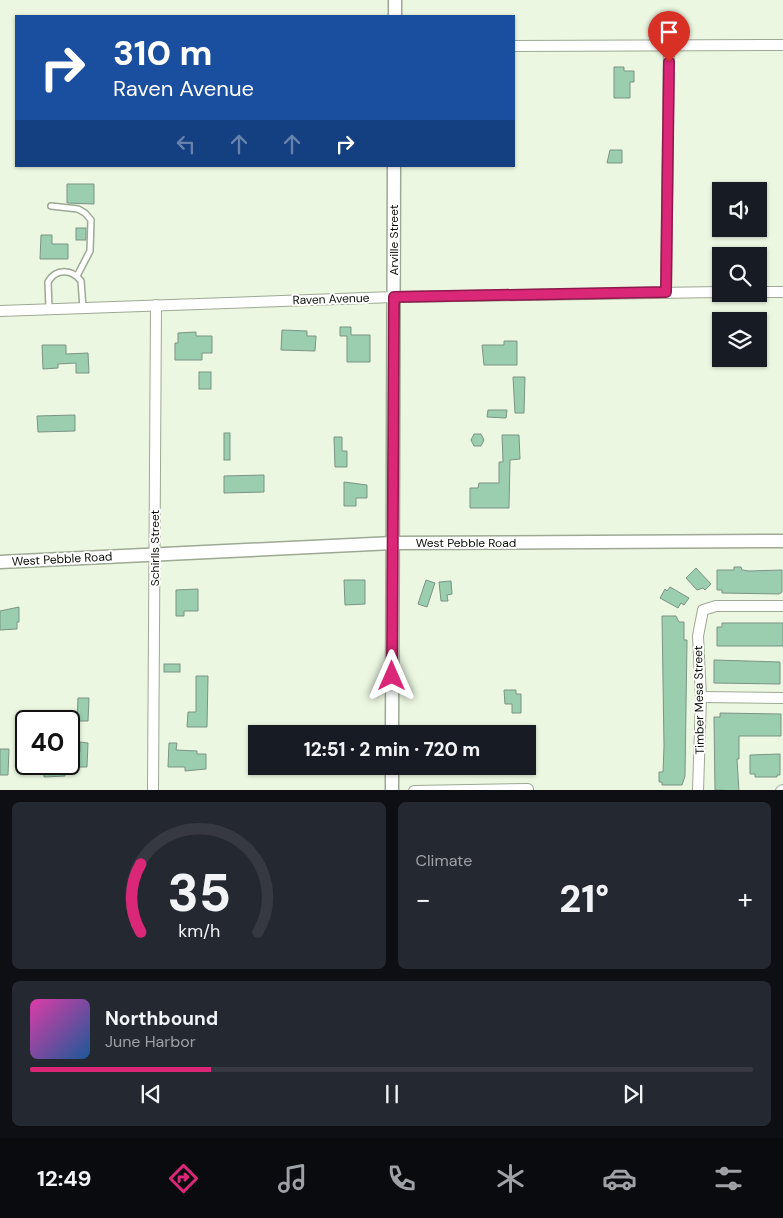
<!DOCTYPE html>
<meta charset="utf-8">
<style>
:root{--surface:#171b24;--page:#242831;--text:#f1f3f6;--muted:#9ea1a6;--line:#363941;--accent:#db2777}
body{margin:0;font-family:"DM Sans",sans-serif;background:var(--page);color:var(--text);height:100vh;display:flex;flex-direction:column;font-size:19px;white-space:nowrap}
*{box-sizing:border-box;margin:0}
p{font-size:16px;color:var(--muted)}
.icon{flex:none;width:28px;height:28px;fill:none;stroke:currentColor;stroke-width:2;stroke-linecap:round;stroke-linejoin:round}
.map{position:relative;height:790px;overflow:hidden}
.sheet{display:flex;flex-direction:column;gap:12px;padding:12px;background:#0d0f14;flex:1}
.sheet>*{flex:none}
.hud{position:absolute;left:15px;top:15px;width:500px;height:152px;border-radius:0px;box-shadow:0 1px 4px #0004;background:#1a4fa0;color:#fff;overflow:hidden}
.fabs{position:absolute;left:712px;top:182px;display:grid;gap:10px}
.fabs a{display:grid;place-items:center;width:55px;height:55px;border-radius:0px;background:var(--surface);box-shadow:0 1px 4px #0004;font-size:25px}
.speed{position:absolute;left:15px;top:710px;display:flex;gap:10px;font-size:25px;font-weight:700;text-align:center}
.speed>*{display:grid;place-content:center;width:65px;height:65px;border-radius:50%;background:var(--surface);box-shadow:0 1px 4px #0004;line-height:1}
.speed .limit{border:2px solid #111;border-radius:8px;background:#fff;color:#111}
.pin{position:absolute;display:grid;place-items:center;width:42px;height:42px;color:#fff;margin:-51px -21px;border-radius:50% 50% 50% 0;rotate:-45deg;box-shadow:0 0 5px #0007}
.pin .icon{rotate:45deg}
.me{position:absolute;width:55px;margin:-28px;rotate:0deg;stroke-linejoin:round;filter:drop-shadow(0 0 4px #0008)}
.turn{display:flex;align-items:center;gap:18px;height:105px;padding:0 15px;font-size:22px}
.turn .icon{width:65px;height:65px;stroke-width:2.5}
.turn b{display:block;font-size:35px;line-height:42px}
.lanes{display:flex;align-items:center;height:48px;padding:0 15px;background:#0003;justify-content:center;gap:25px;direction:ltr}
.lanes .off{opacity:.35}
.big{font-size:38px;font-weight:800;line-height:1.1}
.sheet .card{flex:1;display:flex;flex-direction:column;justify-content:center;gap:8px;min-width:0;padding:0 18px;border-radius:8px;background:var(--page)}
.sheet .dial{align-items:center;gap:0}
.dial svg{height:130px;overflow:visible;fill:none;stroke:var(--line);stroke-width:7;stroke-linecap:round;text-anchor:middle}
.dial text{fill:var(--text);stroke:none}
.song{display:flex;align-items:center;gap:15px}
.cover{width:60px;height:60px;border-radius:8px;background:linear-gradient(135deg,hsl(320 70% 55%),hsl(210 70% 35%))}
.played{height:5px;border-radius:2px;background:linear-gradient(90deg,var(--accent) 25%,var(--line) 25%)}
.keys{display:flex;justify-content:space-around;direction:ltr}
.heat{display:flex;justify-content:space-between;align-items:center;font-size:28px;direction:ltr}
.sheet .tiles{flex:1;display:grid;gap:12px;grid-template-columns:1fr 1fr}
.card:last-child{grid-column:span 2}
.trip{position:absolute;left:248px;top:725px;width:288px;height:50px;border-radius:0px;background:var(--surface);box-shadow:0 1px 4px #0004;font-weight:800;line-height:50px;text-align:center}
.menu{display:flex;height:80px;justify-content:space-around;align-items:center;background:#090b0e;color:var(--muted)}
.menu .icon{width:35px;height:35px}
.menu .active{color:var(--accent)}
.menu b{font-size:22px;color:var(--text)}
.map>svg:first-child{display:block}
</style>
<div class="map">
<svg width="783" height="791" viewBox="0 0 783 791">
<rect width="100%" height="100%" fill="#ebf7e1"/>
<g fill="#9aceaf" stroke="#7c9385">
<path d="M614,67H624V71H634V82H630V98H614Z"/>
<path d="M610,150H622V163H607Z"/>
<path d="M67,184H94V204L67,203Z"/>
<rect x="76" y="228" width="10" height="12"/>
<path d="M41,235H52V244H68V259H40Z"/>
<path d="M340,327H351V335H370V362H347V336H340Z"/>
<path d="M282,330L307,331V336H316L315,351L281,350Z"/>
<path d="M196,332V336H212V353H202V360H175V343H178V333Z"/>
<path d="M504,341H517V365H484L482,345H504Z"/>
<path d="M42,345H66V354L88,353L89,373H76V363L58,364V368L43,369Z"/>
<rect x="199" y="372" width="12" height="17"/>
<path d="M513,377H525L524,413H515Z"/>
<path d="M488,410H507L506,418L487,417Z"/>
<path d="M75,415V431L38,432L37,416Z"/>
<rect x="224" y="433" width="6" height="27"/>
<path d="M474,434H481L484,440L481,446H474L471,440Z"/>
<path d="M502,435H519L520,459L510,460L509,508H470V488H478L479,483H499V462H503Z"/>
<path d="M334,437H342V451H347V467H335Z"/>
<path d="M264,475V492L224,493V476Z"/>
<path d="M344,482L367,485V498H356V506H344Z"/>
<path d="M734,567H741L742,570L749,571L782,570V592L779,594L722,593V590H717V570H734Z"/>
<path d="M696,568L711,584L705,590L703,588L697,590L686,578Z"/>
<path d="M344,580H365V604L345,605Z"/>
<path d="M426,580L435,583L427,607L418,604Z"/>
<path d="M451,581L452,594L447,595L448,601H441L439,582Z"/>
<path d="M670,587L689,598L684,605L681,603L678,608L660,598L665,589L667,591Z"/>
<path d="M198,589V611H184V616H176V590Z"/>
<path d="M19,607V622H17V629L0,630V611Z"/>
<path d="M662,616H676L679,622H684V640H687L685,776L682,785H662V782H659V772H663L664,746Z"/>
<path d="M722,623H783V646H717V627H722Z"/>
<path d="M714,660L780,662V684L714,683Z"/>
<rect x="164" y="664" width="16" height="8"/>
<path d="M196,676H208L207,727H187L188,712H196Z"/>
<path d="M504,690H516V694H521V713H512V704H505Z"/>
<path d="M78,698H89L88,721H77Z"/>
<path d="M720,713L781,714V736H739V759H737L739,791L715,790L714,717H720Z"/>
<path d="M80,742L88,743L87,767H75V773H65V776L44,777L43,764H69V751L80,752Z"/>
<path d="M169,743H177L176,750L197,751V754H206V769L185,771V767H168Z"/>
<path d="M0,749H9L8,775H0Z"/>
<path d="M780,754V775H777V777H755V774H750V755Z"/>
</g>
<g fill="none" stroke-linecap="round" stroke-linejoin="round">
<g stroke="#9da994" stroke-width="8">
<g id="service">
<path d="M51,206L78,209L85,213L91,220L90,251L77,276"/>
<path d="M49,309L48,282C56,268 72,269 81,281L83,308"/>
</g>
</g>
<g stroke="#9da994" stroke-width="12">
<g id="minor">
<path d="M514,46L783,45"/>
<path d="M666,292L669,46"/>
<path d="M759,292H783"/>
<path d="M0,311L394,297L721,292"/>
<path d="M701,697L783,698"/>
<path d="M153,791L156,305"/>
<path d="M414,791L528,789"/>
<path d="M698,791L701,697L698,636L703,610L716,606H783"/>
<path d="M781,791L783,790"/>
</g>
</g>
<g stroke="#9da994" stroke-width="15">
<g id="tertiary">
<path d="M395,16V0"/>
<path d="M0,562L393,543L783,541"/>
<path d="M392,734L394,166"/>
<path d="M392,791V766"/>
</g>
</g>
<use href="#service" stroke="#fff" stroke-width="5"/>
<use href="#minor" stroke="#fff" stroke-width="10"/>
<use href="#tertiary" stroke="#fff" stroke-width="12"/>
</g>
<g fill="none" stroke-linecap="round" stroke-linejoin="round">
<g stroke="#8e194d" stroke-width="12">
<path id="route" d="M392,676L394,297L666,292L669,62"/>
</g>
<use href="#route" stroke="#db2777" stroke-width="9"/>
</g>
<g text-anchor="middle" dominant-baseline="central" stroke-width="4" stroke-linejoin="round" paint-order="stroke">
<g font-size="12" fill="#090d06" stroke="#fff">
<text transform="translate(394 240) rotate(-90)">Arville Street</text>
<text transform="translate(331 299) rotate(-2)">Raven Avenue</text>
<text x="466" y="543">West Pebble Road</text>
<text transform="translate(155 548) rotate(-90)">Schirlls Street</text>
<text transform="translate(62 559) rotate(-3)">West Pebble Road</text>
<text transform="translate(699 700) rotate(-91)">Timber Mesa Street</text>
</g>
</g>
</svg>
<div class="fabs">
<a><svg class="icon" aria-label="sound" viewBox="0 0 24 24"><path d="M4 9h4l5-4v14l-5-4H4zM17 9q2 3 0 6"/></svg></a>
<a><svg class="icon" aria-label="search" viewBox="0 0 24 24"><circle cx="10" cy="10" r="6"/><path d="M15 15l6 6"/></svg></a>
<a><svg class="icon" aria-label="layers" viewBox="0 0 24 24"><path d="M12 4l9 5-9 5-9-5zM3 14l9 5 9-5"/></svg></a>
</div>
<div class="speed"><div class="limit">40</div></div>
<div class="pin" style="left:669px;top:62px;background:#d93025"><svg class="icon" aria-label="arrive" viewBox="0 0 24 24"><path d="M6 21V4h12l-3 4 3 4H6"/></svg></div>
<svg class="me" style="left:392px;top:676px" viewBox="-20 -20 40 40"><path d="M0-17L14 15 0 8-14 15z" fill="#db2777" stroke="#fff" stroke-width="4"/></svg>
<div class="trip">12:51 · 2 min · 720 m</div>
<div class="hud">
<div class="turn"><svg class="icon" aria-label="right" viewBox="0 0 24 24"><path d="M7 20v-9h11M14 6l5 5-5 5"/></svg><div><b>310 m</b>Raven Avenue</div></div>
<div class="lanes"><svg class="icon off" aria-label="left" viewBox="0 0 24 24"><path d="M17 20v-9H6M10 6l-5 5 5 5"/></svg><svg class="icon off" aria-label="ahead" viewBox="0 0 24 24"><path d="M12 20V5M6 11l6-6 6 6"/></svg><svg class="icon off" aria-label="ahead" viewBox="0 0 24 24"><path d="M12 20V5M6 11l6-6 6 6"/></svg><svg class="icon" aria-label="right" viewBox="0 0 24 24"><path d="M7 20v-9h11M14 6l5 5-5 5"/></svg></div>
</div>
</div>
<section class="sheet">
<div class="tiles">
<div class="card dial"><svg viewBox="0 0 100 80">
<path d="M14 69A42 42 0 1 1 86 69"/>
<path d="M14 69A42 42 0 0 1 14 27" stroke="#db2777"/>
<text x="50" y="56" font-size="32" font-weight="700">35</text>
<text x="50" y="72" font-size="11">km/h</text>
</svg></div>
<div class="card"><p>Climate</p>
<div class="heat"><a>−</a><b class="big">21°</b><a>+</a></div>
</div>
<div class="card">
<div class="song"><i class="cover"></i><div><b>Northbound</b><p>June Harbor</p></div></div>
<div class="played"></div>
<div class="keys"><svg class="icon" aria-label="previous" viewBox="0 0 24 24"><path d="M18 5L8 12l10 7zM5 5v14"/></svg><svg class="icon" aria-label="pause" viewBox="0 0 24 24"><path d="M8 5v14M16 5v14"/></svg><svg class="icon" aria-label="next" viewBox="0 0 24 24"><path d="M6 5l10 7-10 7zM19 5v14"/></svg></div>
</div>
</div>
</section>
<nav class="menu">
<b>12:49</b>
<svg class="icon active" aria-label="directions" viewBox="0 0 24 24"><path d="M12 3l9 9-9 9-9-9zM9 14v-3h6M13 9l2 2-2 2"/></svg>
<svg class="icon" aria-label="music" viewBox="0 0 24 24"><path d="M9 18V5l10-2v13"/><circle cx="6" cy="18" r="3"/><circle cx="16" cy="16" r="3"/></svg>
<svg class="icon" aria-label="phone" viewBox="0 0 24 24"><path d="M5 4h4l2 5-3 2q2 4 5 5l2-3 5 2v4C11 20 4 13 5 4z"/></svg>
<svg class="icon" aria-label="climate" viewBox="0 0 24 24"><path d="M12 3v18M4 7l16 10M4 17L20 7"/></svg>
<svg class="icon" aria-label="car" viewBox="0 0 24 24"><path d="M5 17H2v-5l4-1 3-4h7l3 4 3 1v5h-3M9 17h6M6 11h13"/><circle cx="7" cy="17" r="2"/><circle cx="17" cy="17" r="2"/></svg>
<svg class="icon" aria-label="filters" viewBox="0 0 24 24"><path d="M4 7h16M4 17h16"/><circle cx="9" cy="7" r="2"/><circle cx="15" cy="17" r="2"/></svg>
</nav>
